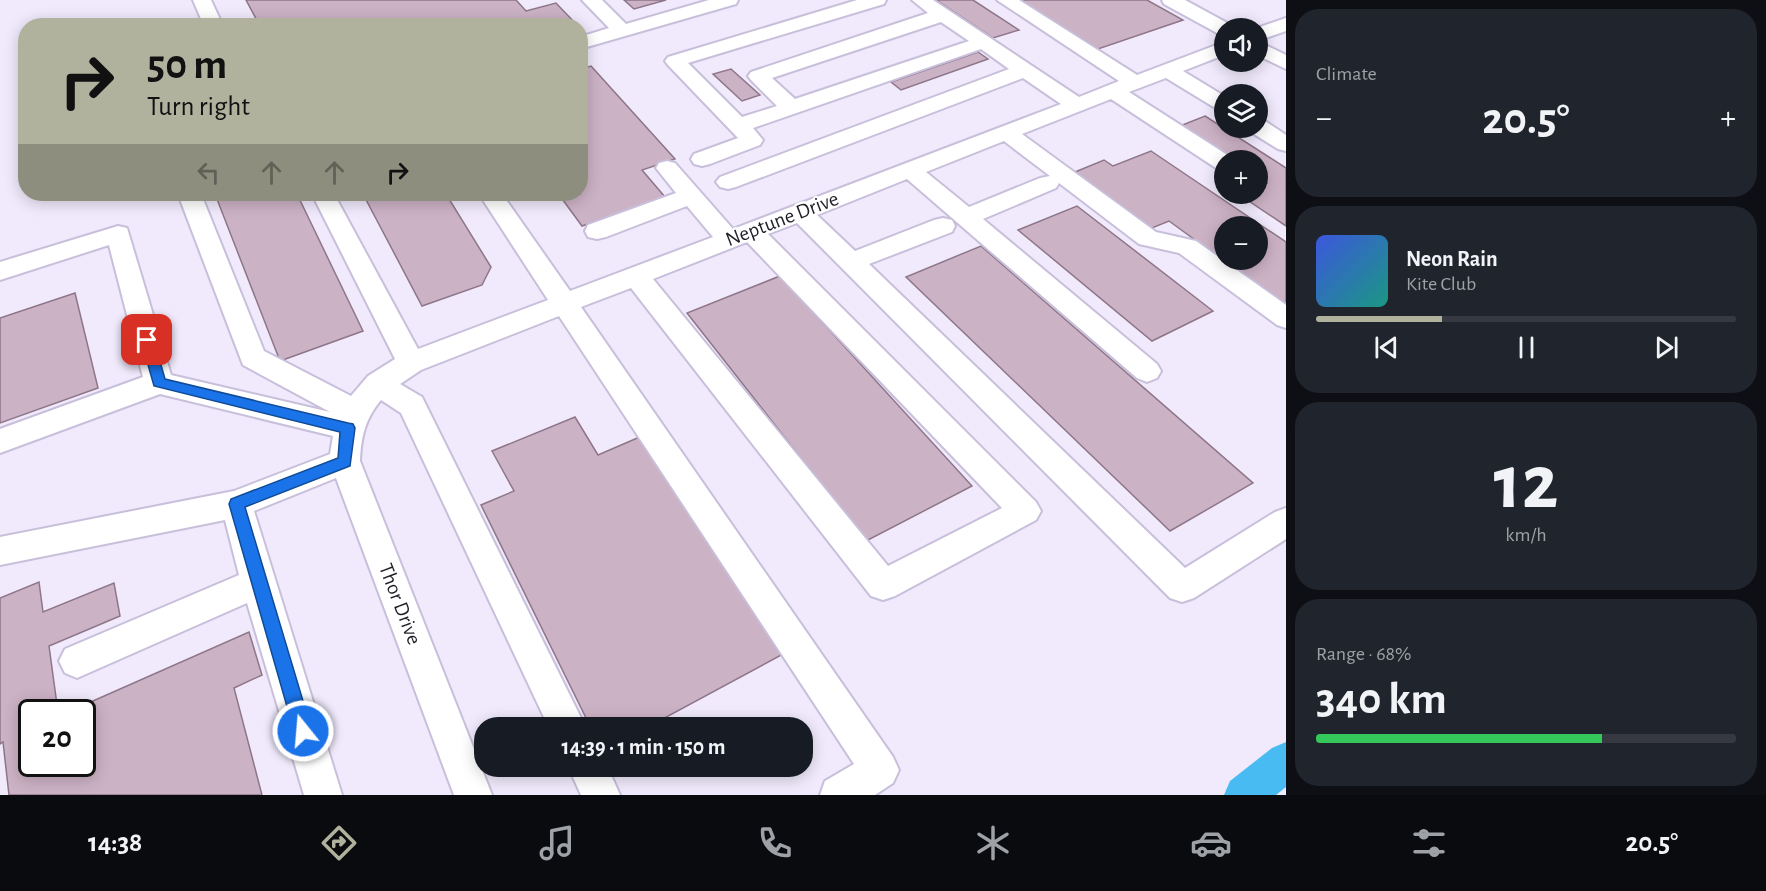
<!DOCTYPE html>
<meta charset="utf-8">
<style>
:root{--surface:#171b24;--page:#20242c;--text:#f1f3f6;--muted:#9ea1a6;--line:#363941;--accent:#b1b29d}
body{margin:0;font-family:"Alegreya Sans",sans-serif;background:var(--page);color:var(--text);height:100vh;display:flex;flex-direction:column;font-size:22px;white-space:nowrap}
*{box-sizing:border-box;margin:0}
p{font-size:20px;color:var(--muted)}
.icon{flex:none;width:33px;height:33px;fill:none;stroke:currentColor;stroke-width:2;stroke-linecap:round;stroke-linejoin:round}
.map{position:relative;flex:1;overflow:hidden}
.details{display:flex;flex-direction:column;gap:9px;padding:9px;background:#0d0f14;width:480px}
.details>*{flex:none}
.hud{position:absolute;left:18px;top:18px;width:570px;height:183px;border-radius:24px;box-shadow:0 3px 15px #0003;background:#b1b29d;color:#111;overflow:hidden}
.controls{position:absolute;left:1214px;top:18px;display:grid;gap:12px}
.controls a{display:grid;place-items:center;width:54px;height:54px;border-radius:50%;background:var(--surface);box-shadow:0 3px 15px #0003;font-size:30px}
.speed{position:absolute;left:18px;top:699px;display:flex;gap:12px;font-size:30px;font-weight:700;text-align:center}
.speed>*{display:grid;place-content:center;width:78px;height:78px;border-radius:50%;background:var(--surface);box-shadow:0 3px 15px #0003;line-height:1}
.speed .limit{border:3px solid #111;border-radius:9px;background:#fff;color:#111}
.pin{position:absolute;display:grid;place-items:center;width:51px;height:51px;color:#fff;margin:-26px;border-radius:12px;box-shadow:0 3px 9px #0006}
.me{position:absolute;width:66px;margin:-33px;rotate:343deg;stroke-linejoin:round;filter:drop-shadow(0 0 4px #0008)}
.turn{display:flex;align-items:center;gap:21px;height:126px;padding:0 30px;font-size:27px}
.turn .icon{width:78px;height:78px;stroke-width:2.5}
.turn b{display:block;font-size:42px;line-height:51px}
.lanes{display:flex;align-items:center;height:57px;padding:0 30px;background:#0003;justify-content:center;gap:30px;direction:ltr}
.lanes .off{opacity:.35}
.big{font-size:45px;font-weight:600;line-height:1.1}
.details .card{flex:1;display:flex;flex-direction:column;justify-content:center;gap:9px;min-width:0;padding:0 21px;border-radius:24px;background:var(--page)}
.details .dial{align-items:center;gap:0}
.dial b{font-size:78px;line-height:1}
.song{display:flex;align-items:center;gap:18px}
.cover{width:72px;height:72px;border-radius:9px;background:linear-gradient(135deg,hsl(230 70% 55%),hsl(170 70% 35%))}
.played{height:6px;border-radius:3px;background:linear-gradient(90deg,var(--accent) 30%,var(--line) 30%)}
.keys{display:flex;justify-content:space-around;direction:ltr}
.heat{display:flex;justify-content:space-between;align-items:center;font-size:33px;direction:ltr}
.charge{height:9px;border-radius:4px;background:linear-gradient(90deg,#34c759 68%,var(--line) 0)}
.trip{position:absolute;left:474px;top:717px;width:339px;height:60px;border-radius:24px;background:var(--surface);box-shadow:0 3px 15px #0003;font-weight:600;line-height:60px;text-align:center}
.dock{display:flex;height:96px;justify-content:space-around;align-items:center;background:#090b0e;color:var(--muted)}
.dock .icon{width:42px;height:42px}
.dock .current{color:var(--accent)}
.dock b{font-size:27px;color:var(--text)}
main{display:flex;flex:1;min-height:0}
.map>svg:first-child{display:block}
</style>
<main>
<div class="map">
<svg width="1286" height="795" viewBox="0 0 1286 795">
<rect width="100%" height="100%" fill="#f0eafc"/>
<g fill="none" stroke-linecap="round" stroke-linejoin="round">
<path fill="#48bcf2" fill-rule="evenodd" d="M1286,742V787L1276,795H1224L1230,781L1272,748Z"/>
</g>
<g fill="#ccb2c5" stroke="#8e7689" stroke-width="1.5" fill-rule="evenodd">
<path d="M246,0H516L526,11L556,3L575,23L568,26H260Z"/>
<path d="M624,0H666L634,9Z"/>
<path d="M936,0H973L1019,30L993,38Z"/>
<path d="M1020,0H1147L1183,20L1098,49Z"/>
<path d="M978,52L988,59L901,90L891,82Z"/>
<path d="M591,66L675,159L642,170L665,197L582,226L560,196L580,194V69Z"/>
<path d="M731,69L760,95L742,101L713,74Z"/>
<path d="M1205,116L1286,168V226L1240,195L1257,194V187L1267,183L1257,176V160H1233L1180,126Z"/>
<path d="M1151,151L1286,242V306L1169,221L1152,228L1075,172L1104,160L1113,166ZM1224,226H1257V260H1224Z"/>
<path d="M215,194H297L363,331L280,361Z"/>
<path d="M363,194H446L491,267L482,285L422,306Z"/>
<path d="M1077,206L1213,311L1152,341L1018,230Z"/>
<path d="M981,246L1253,483L1170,531L906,277Z"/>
<path d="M780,276L972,486L866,541L687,313Z"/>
<path d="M75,293L98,388L0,423V318Z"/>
<path d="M575,417L598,455L642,436L785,653L646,728H591L481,505L514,491L492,451Z"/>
<path d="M39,582L43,612L114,583L120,616L49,646L58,712H32V764H82V712H68L249,632L262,675L234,688L262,795H9L3,742L0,744V598Z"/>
</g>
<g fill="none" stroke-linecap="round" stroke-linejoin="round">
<g stroke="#c8bfdb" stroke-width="4">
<g id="minor">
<path d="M193,0H211L223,26H204Z"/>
<path d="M582,0H602L626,24L709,0H738L736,4L580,49V37L609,28Z"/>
<path d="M857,0H886L884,4L688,63L742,117L777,106L751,80L748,76L751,72L928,13L912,0H933L1079,97L1119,81L997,0H1019L1137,75L1224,42V55L1183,71L1224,96V111L1217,109L1166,78L1129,92L1232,158L1234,160H1224V170L1216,168L1111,99L1022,134L1156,232L1196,241L1286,305V328L1277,325L1179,253L1139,244L1059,183L1056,188L983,219L1157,364L1161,371L1157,378L1147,382L1137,378L907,179L817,215L855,251L934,220L943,218L952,220L955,226L952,232L869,264L1185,568L1275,512L1286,508V539L1194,598L1182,602L1170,598L797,223L768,234L1036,502L1041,511L1036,520L895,596L883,600L871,596L631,288L581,307L893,757L899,770L893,783L875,795H820L825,781L854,764L559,316L421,370L400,384L422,397L586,728H549L401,413L381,400C365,419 361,437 360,461L492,795H454L336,478L254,511L342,795H304L247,603L77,678L65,673L59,661L65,649L239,575L225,520L0,565V537L234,491L330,454L333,436L160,394L0,453V429L143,377L109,245L0,280V262L118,226L127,228L171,375L330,412L243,365L178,194H201L264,351L351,396L368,376L395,359L312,194H334L418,349L548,300L479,194H502L570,291L713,237L687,206L606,237L597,239L588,237L585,231L588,225L676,193L656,168L659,163L667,161L675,163L733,229L1061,104L1023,78L736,187L728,189L720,187L716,182L720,177L1009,69L981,49L753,128L763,140L760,145L710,164L702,166L694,164L691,159L694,154L738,138L668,65L665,61L668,57ZM941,22L969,41L795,99L772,78ZM1004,141L1050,176L1040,178L969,207L926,172ZM747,242L1002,508L888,566L653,279Z"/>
<path d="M1162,0H1185L1231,25L1233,28H1224V35L1217,33L1164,4Z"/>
<path d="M1286,18V31L1257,41V28Z"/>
<path d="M1257,41L1286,55V69L1257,55Z"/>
<path d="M1257,120L1265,121L1286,135V151L1278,149L1249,131L1247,128H1257Z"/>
<path d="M568,766H607L620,795H581Z"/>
</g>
</g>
<use href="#minor" fill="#fff" fill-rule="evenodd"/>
</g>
<path fill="#1a73e8" stroke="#114b97" stroke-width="1.5" d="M147,336L154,340L165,379L348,423L353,424L355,428L350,466L245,507L312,731L309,738L303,740L297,738L294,731L229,504L231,499L338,458L340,432L154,386L141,340Z"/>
<g text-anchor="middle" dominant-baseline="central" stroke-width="4.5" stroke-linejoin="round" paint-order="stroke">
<g font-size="21" fill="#211e28" stroke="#fff">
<text transform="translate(782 219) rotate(-21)">Neptune Drive</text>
<text transform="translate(400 604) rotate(69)">Thor Drive</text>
</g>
</g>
</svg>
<div class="controls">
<a><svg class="icon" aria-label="sound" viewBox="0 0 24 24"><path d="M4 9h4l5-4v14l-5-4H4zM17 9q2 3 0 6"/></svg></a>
<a><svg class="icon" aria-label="layers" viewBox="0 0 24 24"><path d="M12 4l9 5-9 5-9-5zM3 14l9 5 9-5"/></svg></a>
<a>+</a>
<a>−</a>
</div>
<div class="speed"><div class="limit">20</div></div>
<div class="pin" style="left:147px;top:340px;background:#d93025"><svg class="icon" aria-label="arrive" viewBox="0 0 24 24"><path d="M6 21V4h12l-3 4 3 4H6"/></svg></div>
<svg class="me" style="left:303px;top:731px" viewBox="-20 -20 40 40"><circle r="17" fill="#1a73e8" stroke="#fff" stroke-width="3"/><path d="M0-11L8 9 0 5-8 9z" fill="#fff"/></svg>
<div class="trip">14:39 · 1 min · 150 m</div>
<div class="hud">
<div class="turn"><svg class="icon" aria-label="right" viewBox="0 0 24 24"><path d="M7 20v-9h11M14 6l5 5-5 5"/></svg><div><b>50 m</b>Turn right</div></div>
<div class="lanes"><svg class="icon off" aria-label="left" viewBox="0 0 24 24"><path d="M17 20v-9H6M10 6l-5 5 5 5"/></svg><svg class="icon off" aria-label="ahead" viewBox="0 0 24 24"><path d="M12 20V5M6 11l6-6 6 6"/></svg><svg class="icon off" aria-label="ahead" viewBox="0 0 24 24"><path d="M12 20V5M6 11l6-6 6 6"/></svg><svg class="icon" aria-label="right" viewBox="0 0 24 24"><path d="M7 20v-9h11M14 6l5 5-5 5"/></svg></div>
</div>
</div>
<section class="details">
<div class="card"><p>Climate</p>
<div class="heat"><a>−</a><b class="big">20.5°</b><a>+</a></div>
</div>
<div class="card">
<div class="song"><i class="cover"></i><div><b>Neon Rain</b><p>Kite Club</p></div></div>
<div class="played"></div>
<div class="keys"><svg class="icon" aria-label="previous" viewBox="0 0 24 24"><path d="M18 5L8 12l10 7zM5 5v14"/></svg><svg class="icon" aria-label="pause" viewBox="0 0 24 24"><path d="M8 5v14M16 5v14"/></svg><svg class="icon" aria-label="next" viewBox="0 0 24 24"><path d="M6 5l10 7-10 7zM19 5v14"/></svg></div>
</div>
<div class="card dial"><b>12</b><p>km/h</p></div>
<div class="card"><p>Range · 68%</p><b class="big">340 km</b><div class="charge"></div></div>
</section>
</main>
<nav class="dock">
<b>14:38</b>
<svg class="icon current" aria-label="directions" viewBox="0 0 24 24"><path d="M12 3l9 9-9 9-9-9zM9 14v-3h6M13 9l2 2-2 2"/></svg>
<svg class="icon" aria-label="music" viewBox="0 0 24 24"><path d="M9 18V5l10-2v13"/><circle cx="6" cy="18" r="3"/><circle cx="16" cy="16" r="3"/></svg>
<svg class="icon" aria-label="phone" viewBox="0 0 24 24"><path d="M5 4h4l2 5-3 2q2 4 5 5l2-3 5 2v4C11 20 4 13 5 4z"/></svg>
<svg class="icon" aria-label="climate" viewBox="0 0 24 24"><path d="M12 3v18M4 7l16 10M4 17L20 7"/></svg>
<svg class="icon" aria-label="car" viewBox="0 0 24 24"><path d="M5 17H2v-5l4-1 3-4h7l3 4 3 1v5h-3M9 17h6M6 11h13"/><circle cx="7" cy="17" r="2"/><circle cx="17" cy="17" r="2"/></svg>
<svg class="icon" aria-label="filters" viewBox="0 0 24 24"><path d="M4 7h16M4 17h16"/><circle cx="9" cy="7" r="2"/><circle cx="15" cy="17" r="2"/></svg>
<b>20.5°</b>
</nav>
